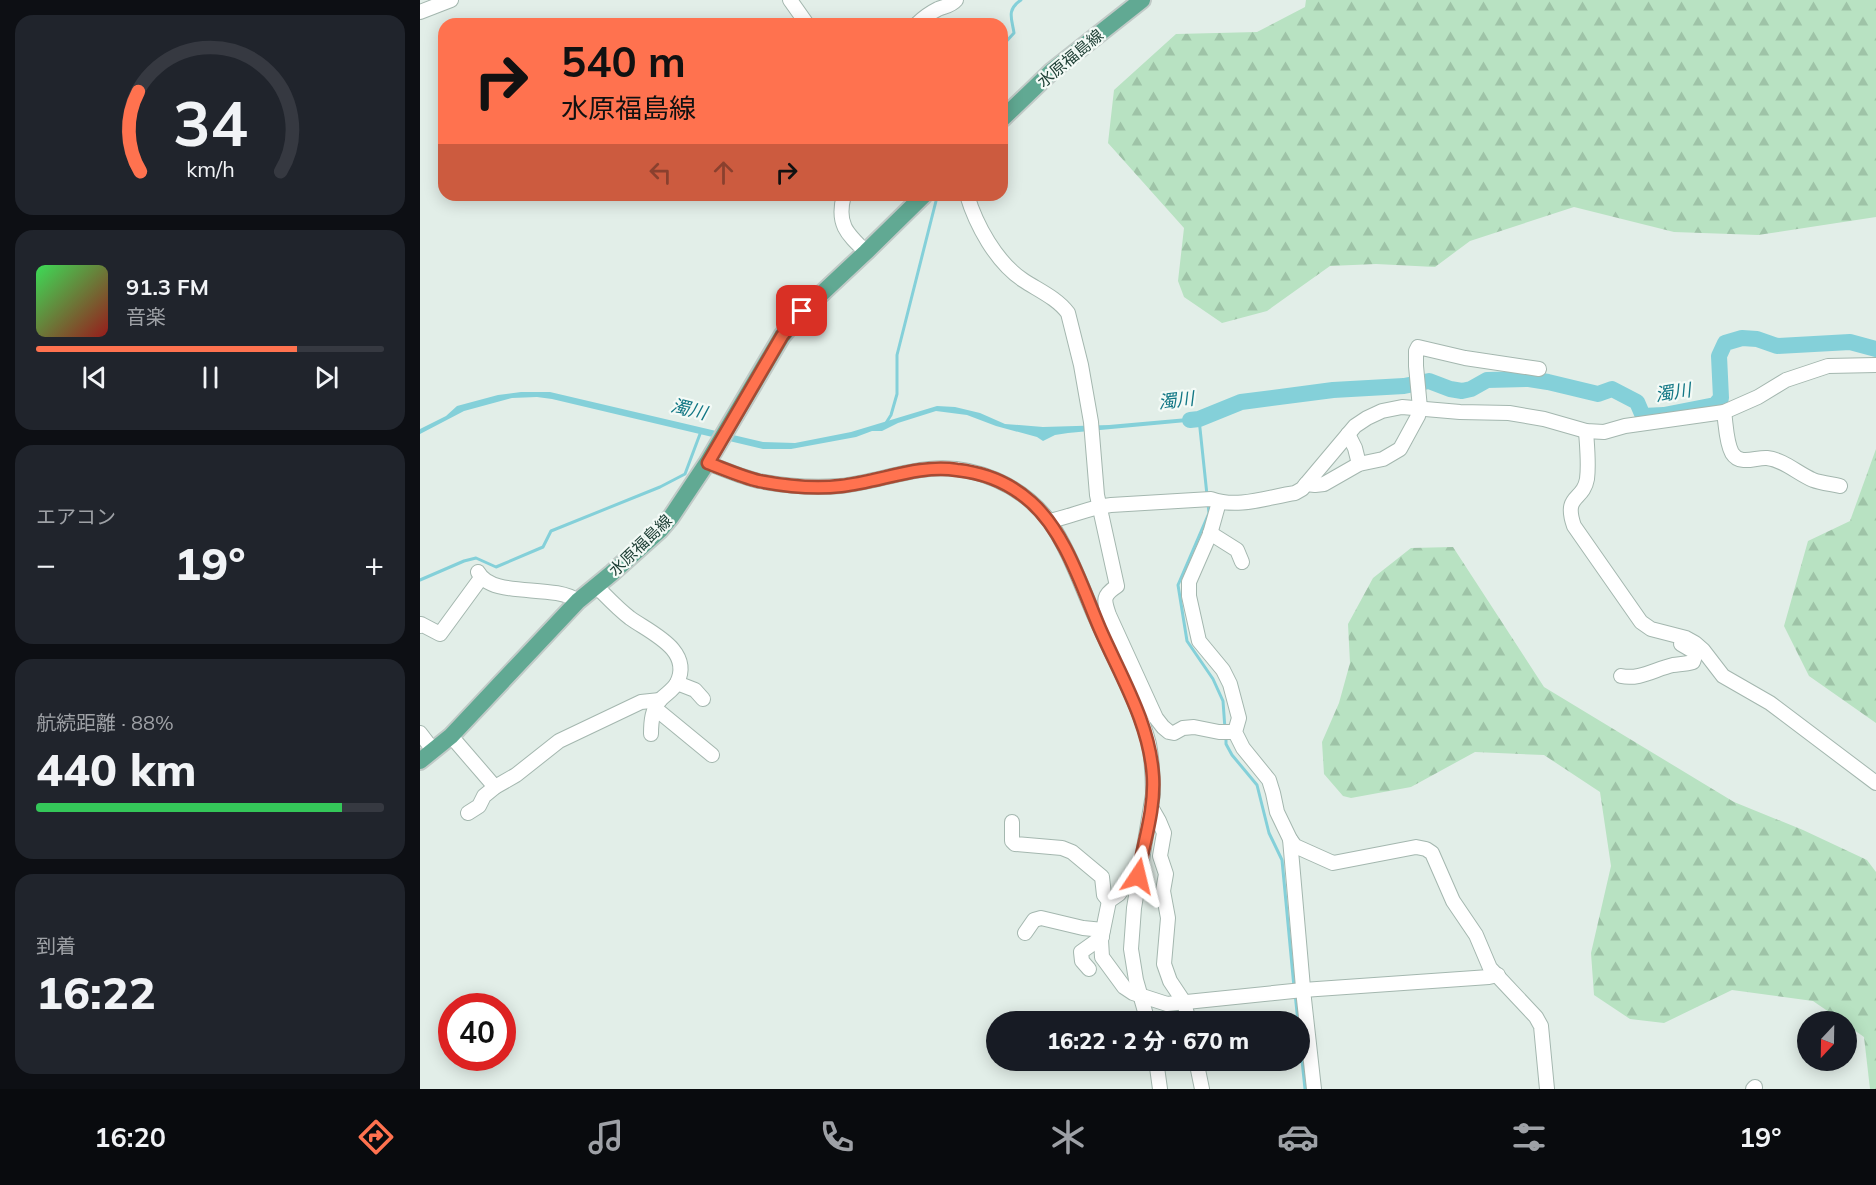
<!DOCTYPE html>
<html lang="ja">
<meta charset="utf-8">
<style>
:root{--surface:#171b24;--page:#20242c;--text:#f1f3f6;--muted:#9ea1a6;--line:#363941;--accent:#ff724f}
body{margin:0;font-family:Mulish,"Noto Sans JP",sans-serif;background:var(--page);color:var(--text);height:100vh;display:flex;flex-direction:column;font-size:22px;white-space:nowrap}
*{box-sizing:border-box;margin:0}
p{font-size:20px;color:var(--muted)}
.icon{flex:none;width:33px;height:33px;fill:none;stroke:currentColor;stroke-width:2;stroke-linecap:round;stroke-linejoin:round}
.map{position:relative;flex:1;overflow:hidden}
.panel{display:flex;flex-direction:column;gap:15px;padding:15px;background:#0d0f14;width:420px}
.panel>*{flex:none}
.banner{position:absolute;left:18px;top:18px;width:570px;height:183px;border-radius:18px;box-shadow:0 3px 15px #0003;background:#ff724f;color:#111;overflow:hidden}
.needle{width:39px;rotate:202deg}
.tools{position:absolute;left:1377px;top:1011px;display:grid;gap:12px}
.tools a{display:grid;place-items:center;width:60px;height:60px;border-radius:50%;background:var(--surface);box-shadow:0 3px 15px #0003;font-size:30px}
.speed{position:absolute;left:18px;top:993px;display:flex;gap:12px;font-size:30px;font-weight:700;text-align:center}
.speed>*{display:grid;place-content:center;width:78px;height:78px;border-radius:50%;background:var(--surface);box-shadow:0 3px 15px #0003;line-height:1}
.speed .limit{border:9px solid #d22;background:#fff;color:#111}
.pin{position:absolute;display:grid;place-items:center;width:51px;height:51px;color:#fff;margin:-26px;border-radius:12px;box-shadow:0 3px 9px #0006}
.me{position:absolute;width:66px;margin:-33px;rotate:10deg;stroke-linejoin:round;filter:drop-shadow(0 0 4px #0008)}
.turn{display:flex;align-items:center;gap:21px;height:126px;padding:0 24px;font-size:27px}
.turn .icon{width:78px;height:78px;stroke-width:2.5}
.turn b{display:block;font-size:42px;line-height:51px}
.lanes{display:flex;align-items:center;height:57px;padding:0 24px;background:#0003;justify-content:center;gap:30px;direction:ltr}
.lanes .off{opacity:.35}
.big{font-size:45px;font-weight:800;line-height:1.1}
.panel .tile{flex:1;display:flex;flex-direction:column;justify-content:center;gap:9px;min-width:0;padding:0 21px;border-radius:18px;background:var(--page)}
.panel .dial{align-items:center;gap:0}
.dial svg{height:156px;overflow:visible;fill:none;stroke:var(--line);stroke-width:7;stroke-linecap:round;text-anchor:middle}
.dial text{fill:var(--text);stroke:none}
.song{display:flex;align-items:center;gap:18px}
.cover{width:72px;height:72px;border-radius:9px;background:linear-gradient(135deg,hsl(130 70% 55%),hsl(0 70% 35%))}
.played{height:6px;border-radius:3px;background:linear-gradient(90deg,var(--accent) 75%,var(--line) 75%)}
.keys{display:flex;justify-content:space-around;direction:ltr}
.heat{display:flex;justify-content:space-between;align-items:center;font-size:33px;direction:ltr}
.charge{height:9px;border-radius:4px;background:linear-gradient(90deg,#34c759 88%,var(--line) 0)}
.trip{position:absolute;left:566px;top:1011px;width:324px;height:60px;border-radius:30px;background:var(--surface);box-shadow:0 3px 15px #0003;font-weight:800;line-height:60px;text-align:center}
.tabs{display:flex;height:96px;justify-content:space-around;align-items:center;background:#090b0e;color:var(--muted)}
.tabs .icon{width:42px;height:42px}
.tabs .selected{color:var(--accent)}
.tabs b{font-size:27px;color:var(--text)}
main{display:flex;flex:1;min-height:0}
.map>svg:first-child{display:block}
</style>
<main>
<section class="panel">
<div class="tile dial"><svg viewBox="0 0 100 80">
<path d="M14 69A42 42 0 1 1 86 69"/>
<path d="M14 69A42 42 0 0 1 13 28" stroke="#ff724f"/>
<text x="50" y="56" font-size="32" font-weight="700">34</text>
<text x="50" y="72" font-size="11">km/h</text>
</svg></div>
<div class="tile">
<div class="song"><i class="cover"></i><div><b>91.3 FM</b><p>音楽</p></div></div>
<div class="played"></div>
<div class="keys"><svg class="icon" aria-label="previous" viewBox="0 0 24 24"><path d="M18 5L8 12l10 7zM5 5v14"/></svg><svg class="icon" aria-label="pause" viewBox="0 0 24 24"><path d="M8 5v14M16 5v14"/></svg><svg class="icon" aria-label="next" viewBox="0 0 24 24"><path d="M6 5l10 7-10 7zM19 5v14"/></svg></div>
</div>
<div class="tile"><p>エアコン</p>
<div class="heat"><a>−</a><b class="big">19°</b><a>+</a></div>
</div>
<div class="tile"><p>航続距離 · 88%</p><b class="big">440 km</b><div class="charge"></div></div>
<div class="tile"><p>到着</p><b class="big">16:22</b></div>
</section>
<div class="map">
<svg width="1456" height="1089" viewBox="0 0 1456 1089">
<defs>
<pattern id="forest-firs" width="22" height="20" patternUnits="userSpaceOnUse" patternTransform="scale(1.5)"><rect width="22" height="20" fill="#b8e2c2"/><path d="M5 1l3.5 6h-7zM16 11l3.5 6h-7z" fill="#9ec3a7"/></pattern>
</defs>
<rect width="100%" height="100%" fill="#e2eee8"/>
<g fill="url(#forest-firs)">
<path d="M886,0H1456V217L1338,235L1254,232L1154,207L1050,241L1015,267L956,264L910,266L847,311L802,323L764,297L758,281L764,228L688,143L694,90L756,34L837,32L885,7Z"/>
<path d="M1456,449V723L1389,676L1364,626L1388,541L1430,521Z"/>
<path d="M1033,547L1124,687L1314,802L1383,830L1447,860L1456,872V1089H1450L1444,1037L1427,1025L1426,1022L1422,1021L1393,1001L1312,990L1244,1023L1210,1019L1174,995L1171,953L1191,866L1180,792L1124,755L1055,752L991,787L931,798L923,796L904,774L902,742L919,703L930,663L928,624L953,578L991,548Z"/>
</g>
<path fill="#84d0d9" d="M101,392H130L343,442L375,443L431,432L517,406L535,407L560,413L585,424L623,427L689,425L779,417L792,414L777,421L648,433L635,435L623,441L617,437L576,426L547,415L516,411L478,423L462,431H452L436,437L371,449H343L132,399L117,397L92,398L44,411L0,434V429L26,416L37,406L78,395Z"/>
<g fill="none" stroke-linecap="round" stroke-linejoin="round">
<g stroke="#84d0d9" stroke-width="3">
<path d="M582,46L594,33C592,19 586,10 601,0"/>
<path d="M779,419L787,495"/>
<path d="M466,423L471,415L477,394V355L516,201L515,195"/>
<path d="M788,504L789,513L758,585L767,641L793,679L803,701L805,729"/>
<path d="M0,580L44,561L56,558L76,567L123,547L131,531L240,487L265,474L280,434"/>
<path d="M806,736V744L812,755L837,785L849,833L862,860L874,987"/>
<path d="M875,993L878,1022"/>
<path d="M879,1031L885,1089"/>
</g>
<path stroke="#84d0d9" stroke-width="16" d="M770,420L779,419L821,402L913,390L984,386L1009,381L1030,389L1042,391L1051,389L1067,380L1109,379L1128,382L1178,394L1192,389L1217,402L1223,416L1244,415L1295,405L1301,398L1299,356L1305,343L1322,338L1337,339L1357,346L1430,342L1456,349"/>
<g stroke="#a4b7af" stroke-width="16">
<g id="minor">
<path d="M370,0L387,24"/>
<path d="M0,12L31,0"/>
<path d="M497,24C503,18 510,13 518,9C525,6 531,6 536,0"/>
<path d="M424,195C416,224 427,234 446,252"/>
<path d="M547,195C556,225 576,262 603,280C618,290 637,298 648,313L661,365L671,422L677,495L697,586C682,596 684,600 689,615L736,718L743,727L749,732L754,733L763,728L774,727L799,732H815"/>
<path d="M1304,412C1306,424 1306,442 1312,453C1320,466 1336,457 1347,458C1364,460 1377,473 1393,480C1401,483 1411,484 1420,486"/>
<path d="M1166,431C1167,446 1169,464 1167,479C1163,502 1143,494 1154,526L1221,622L1231,629L1266,638L1275,643L1283,650L1303,676L1350,703L1456,783"/>
<path d="M928,434L935,448L939,464"/>
<path d="M287,463C304,469 322,477 339,481C365,486 394,488 420,486C450,483 479,472 509,469C554,464 602,485 629,521C649,549 662,588 676,619C694,660 718,701 729,744C732,760 733,778 733,794L714,908L711,949L716,980L728,1022"/>
<path d="M886,484L895,485L904,484L939,464L963,459L980,449L998,416L1000,408L996,366V351L998,347L1045,358L1119,369"/>
<path d="M799,502L790,534L769,582V596L779,641L803,670L810,684L819,718L815,732L823,748L849,780L853,793L857,812L870,839L875,846L913,863L996,847L1006,849L1012,853L1033,901L1056,935L1070,968L1116,1017L1121,1026L1127,1089"/>
<path d="M629,521C650,517 670,507 691,505L791,499C818,509 848,497 875,493L882,489L935,426L947,418L962,411L982,407L1040,412L1089,413L1124,419L1166,431L1184,432L1205,426L1304,412L1338,397L1366,380L1408,366L1456,365"/>
<path d="M790,533L817,550L822,562"/>
<path d="M58,572C72,599 133,583 158,601"/>
<path d="M176,586C187,597 198,609 210,618C231,633 273,650 257,683C253,690 247,693 241,699C232,708 231,722 231,734"/>
<path d="M0,626L1,624L20,634L61,578"/>
<path d="M1201,676C1220,680 1235,669 1253,665C1260,664 1266,664 1273,662L1275,656L1273,651L1261,644"/>
<path d="M257,683L275,690L283,699"/>
<path d="M236,709L292,755"/>
<path d="M0,733L13,750"/>
<path d="M31,736L75,787"/>
<path d="M731,807L739,821L744,833L740,856L746,874L743,891L748,918L744,964L750,981L764,1002L769,1022"/>
<path d="M48,813L59,806L64,796L75,787L96,775L139,741L221,702L240,700"/>
<path d="M592,822V841L595,844L642,848L652,852L682,877L684,895L689,901"/>
<path d="M870,839L884,999L894,1089"/>
<path d="M718,876L708,880L699,894L689,901L681,940L682,957L704,987L713,993L747,1004L883,990L1069,977L1078,975"/>
<path d="M605,933L614,920L621,918L663,928L683,930"/>
<path d="M669,969L662,961L661,952L682,937"/>
<path d="M736,1060L740,1089"/>
<path d="M776,1060L782,1089"/>
<path d="M1333,1089L1335,1087"/>
</g>
</g>
<g stroke="#c1cac7" stroke-width="20">
<g id="major">
<path d="M582,119L632,71L722,0"/>
<path d="M0,761L31,736L158,601L192,573L240,530L251,517L287,463L362,336L383,311L446,252L504,195"/>
</g>
</g>
<use href="#minor" stroke="#fff" stroke-width="14"/>
<use href="#major" stroke="#61a993" stroke-width="16"/>
</g>
<g fill="none" stroke-linecap="round" stroke-linejoin="round">
<g stroke="#a64a33" stroke-width="15">
<path id="route" d="M382,311L362,336L288,463C304,469 322,477 339,481C365,486 395,489 421,486C460,482 498,464 537,470C565,473 590,483 611,502C645,532 662,587 680,629C701,677 730,724 733,777C735,811 723,844 718,876"/>
</g>
<use href="#route" stroke="#ff724f" stroke-width="10"/>
</g>
<g text-anchor="middle" dominant-baseline="central" stroke-width="4.5" stroke-linejoin="round" paint-order="stroke">
<g font-size="16" fill="#204137" stroke="#f3faf6">
<text transform="translate(650 58) rotate(-40)">水原福島線</text>
<text transform="translate(220 545) rotate(-44)">水原福島線</text>
</g>
<g font-size="18" font-style="italic" fill="#127785" stroke="#f3faf6">
<text transform="translate(1253 392) rotate(-9)">濁川</text>
<text transform="translate(756 400) rotate(-7)">濁川</text>
<text transform="translate(269 409) rotate(14)">濁川</text>
</g>
</g>
</svg>
<div class="tools">
<a><svg class="needle" viewBox="-14 -14 28 28"><path d="M0-13l5 13h-10z" fill="#e53935"/><path d="M0 13l5-13h-10z" fill="#9ea1a6"/></svg></a>
</div>
<div class="speed"><div class="limit">40</div></div>
<div class="pin" style="left:382px;top:311px;background:#d93025"><svg class="icon" aria-label="arrive" viewBox="0 0 24 24"><path d="M6 21V4h12l-3 4 3 4H6"/></svg></div>
<svg class="me" style="left:718px;top:876px" viewBox="-20 -20 40 40"><path d="M0-17L14 15 0 8-14 15z" fill="#ff724f" stroke="#fff" stroke-width="4"/></svg>
<div class="trip">16:22 · 2 分 · 670 m</div>
<div class="banner">
<div class="turn"><svg class="icon" aria-label="right" viewBox="0 0 24 24"><path d="M7 20v-9h11M14 6l5 5-5 5"/></svg><div><b>540 m</b>水原福島線</div></div>
<div class="lanes"><svg class="icon off" aria-label="left" viewBox="0 0 24 24"><path d="M17 20v-9H6M10 6l-5 5 5 5"/></svg><svg class="icon off" aria-label="ahead" viewBox="0 0 24 24"><path d="M12 20V5M6 11l6-6 6 6"/></svg><svg class="icon" aria-label="right" viewBox="0 0 24 24"><path d="M7 20v-9h11M14 6l5 5-5 5"/></svg></div>
</div>
</div>
</main>
<nav class="tabs">
<b>16:20</b>
<svg class="icon selected" aria-label="directions" viewBox="0 0 24 24"><path d="M12 3l9 9-9 9-9-9zM9 14v-3h6M13 9l2 2-2 2"/></svg>
<svg class="icon" aria-label="music" viewBox="0 0 24 24"><path d="M9 18V5l10-2v13"/><circle cx="6" cy="18" r="3"/><circle cx="16" cy="16" r="3"/></svg>
<svg class="icon" aria-label="phone" viewBox="0 0 24 24"><path d="M5 4h4l2 5-3 2q2 4 5 5l2-3 5 2v4C11 20 4 13 5 4z"/></svg>
<svg class="icon" aria-label="climate" viewBox="0 0 24 24"><path d="M12 3v18M4 7l16 10M4 17L20 7"/></svg>
<svg class="icon" aria-label="car" viewBox="0 0 24 24"><path d="M5 17H2v-5l4-1 3-4h7l3 4 3 1v5h-3M9 17h6M6 11h13"/><circle cx="7" cy="17" r="2"/><circle cx="17" cy="17" r="2"/></svg>
<svg class="icon" aria-label="filters" viewBox="0 0 24 24"><path d="M4 7h16M4 17h16"/><circle cx="9" cy="7" r="2"/><circle cx="15" cy="17" r="2"/></svg>
<b>19°</b>
</nav>
